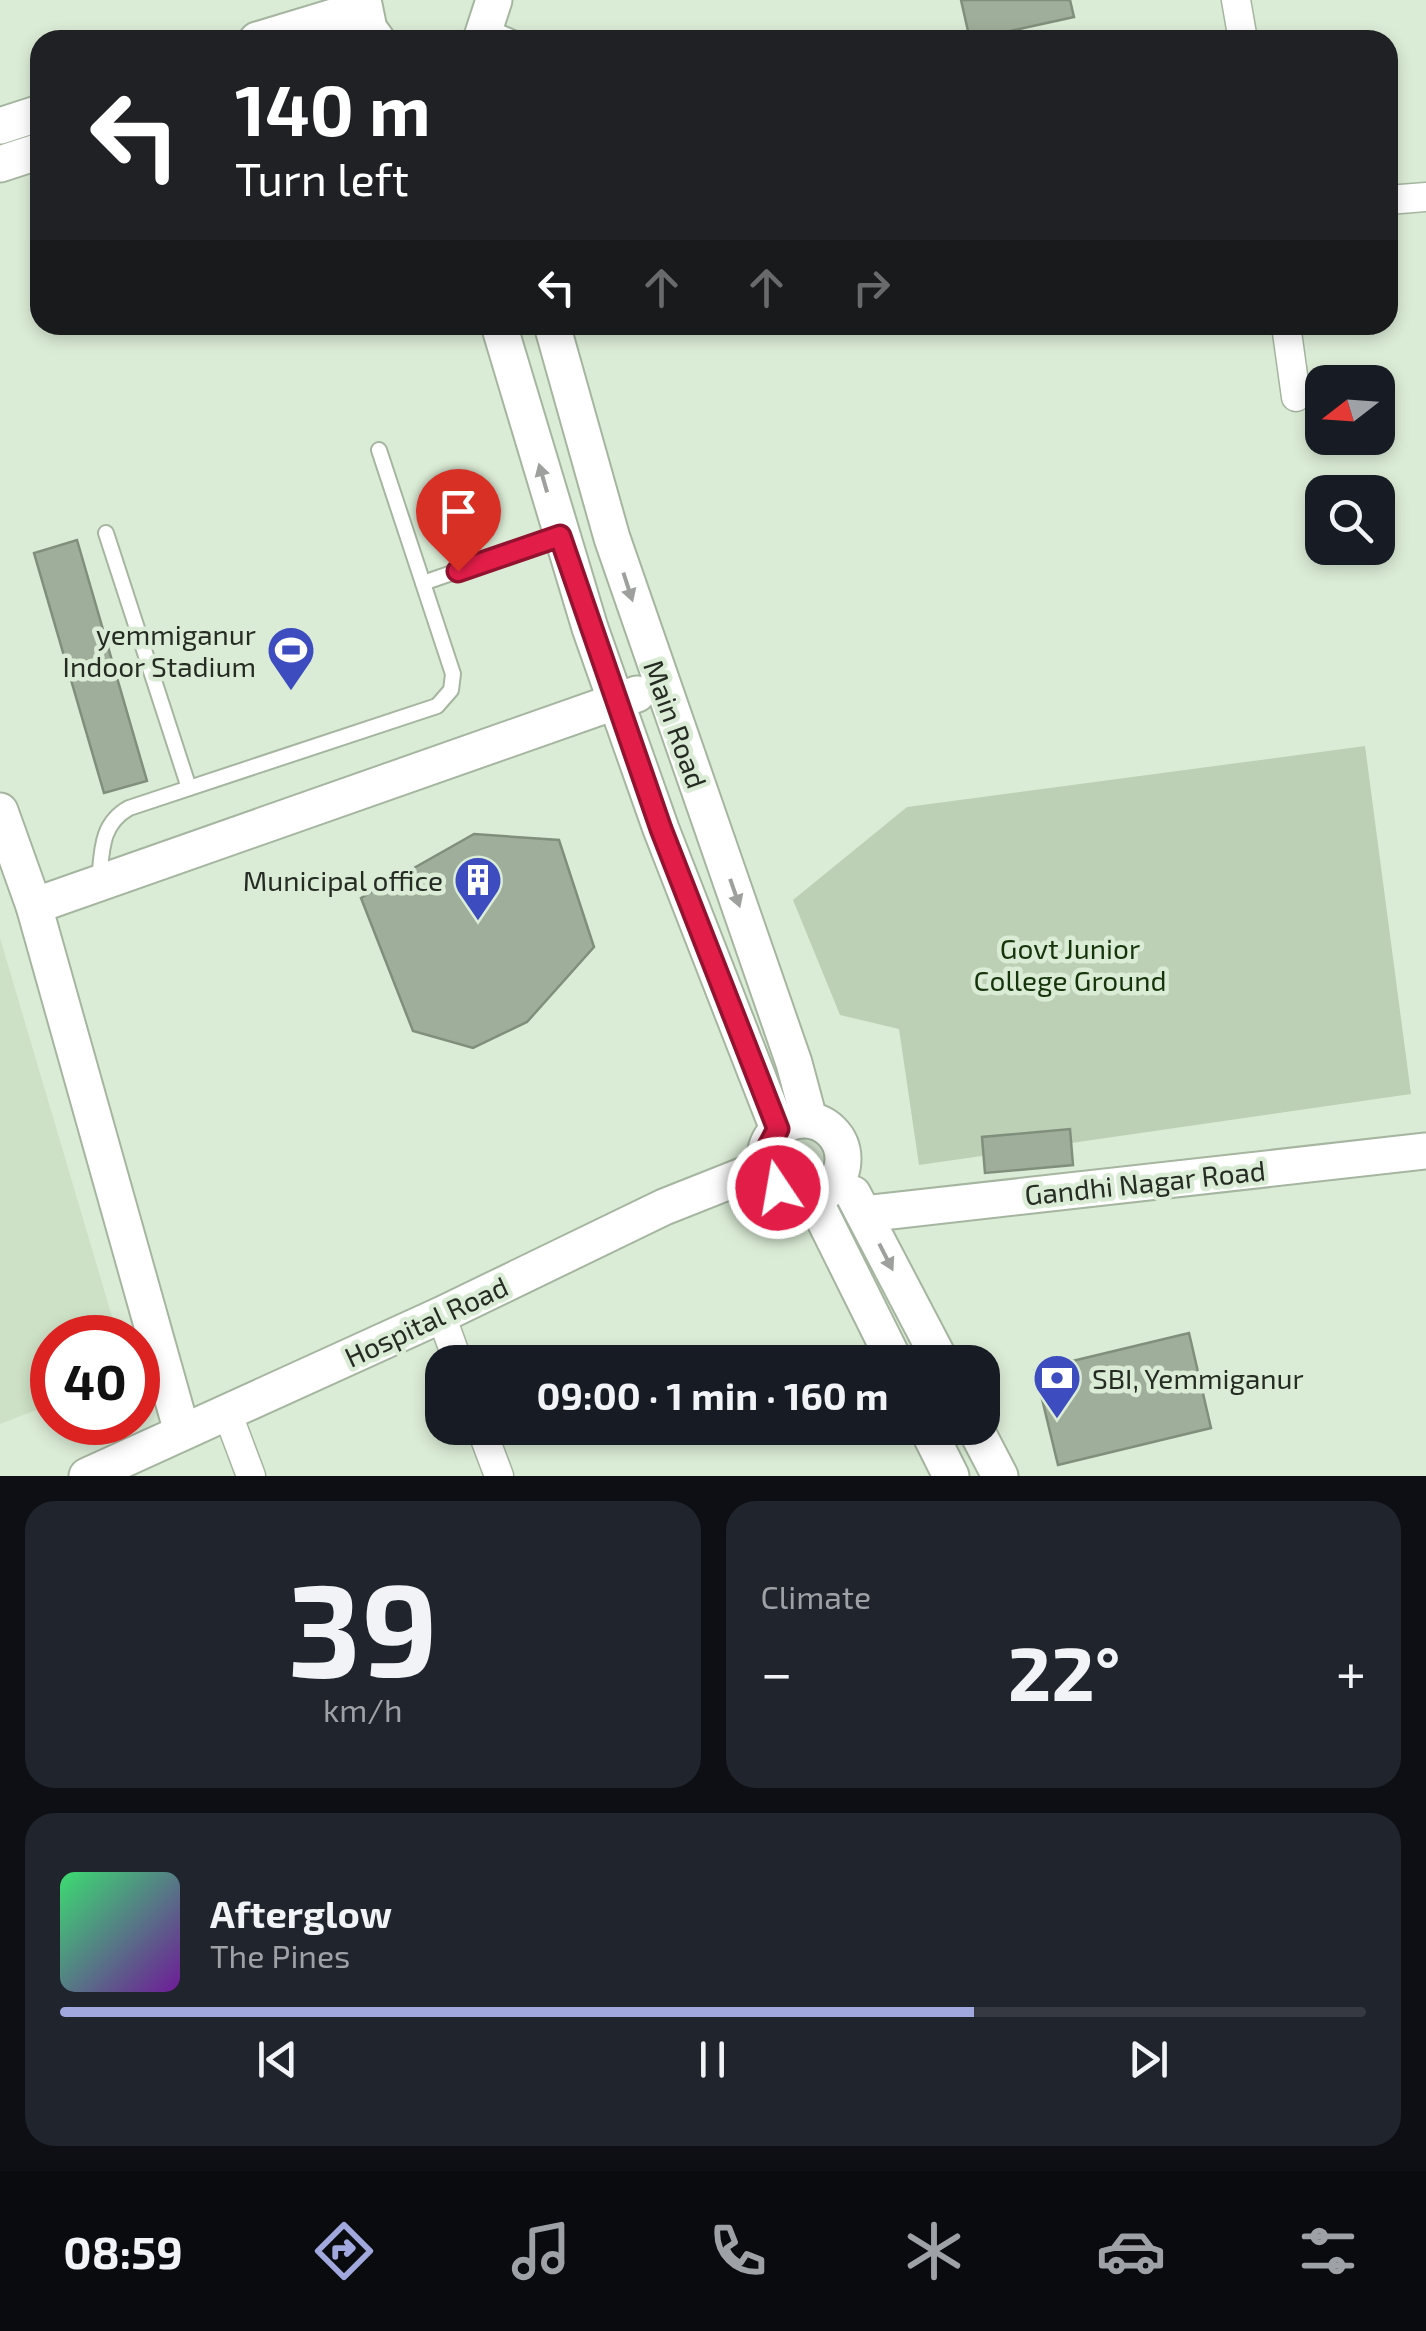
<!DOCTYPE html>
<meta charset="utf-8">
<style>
:root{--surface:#171b24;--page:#20242c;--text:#f1f3f6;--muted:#9ea1a6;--line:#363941;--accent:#a0a8de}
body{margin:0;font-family:"Exo 2",sans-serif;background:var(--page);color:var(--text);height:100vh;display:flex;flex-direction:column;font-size:38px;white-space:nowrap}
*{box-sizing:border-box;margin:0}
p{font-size:32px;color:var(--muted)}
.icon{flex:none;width:55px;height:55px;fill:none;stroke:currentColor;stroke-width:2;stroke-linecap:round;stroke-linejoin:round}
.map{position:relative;height:1476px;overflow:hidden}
.panel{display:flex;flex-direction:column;gap:25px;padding:25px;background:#0d0f14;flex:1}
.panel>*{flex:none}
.guide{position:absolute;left:30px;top:30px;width:1368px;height:305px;border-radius:30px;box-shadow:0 5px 15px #0003;background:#202124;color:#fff;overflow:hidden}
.needle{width:65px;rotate:253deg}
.fabs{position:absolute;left:1305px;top:365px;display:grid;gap:20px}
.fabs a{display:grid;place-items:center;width:90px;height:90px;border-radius:20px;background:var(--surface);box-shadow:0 5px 15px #0003;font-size:50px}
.speed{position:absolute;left:30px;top:1315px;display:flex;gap:20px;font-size:50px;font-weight:700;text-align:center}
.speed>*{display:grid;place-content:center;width:130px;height:130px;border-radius:50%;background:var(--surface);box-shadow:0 5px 15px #0003;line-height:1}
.speed .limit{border:15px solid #d22;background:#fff;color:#111}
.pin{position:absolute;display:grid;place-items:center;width:85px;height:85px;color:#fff;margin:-102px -42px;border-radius:50% 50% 50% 0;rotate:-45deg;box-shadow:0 0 10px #0007}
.pin .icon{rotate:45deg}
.me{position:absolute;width:110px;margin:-55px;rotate:348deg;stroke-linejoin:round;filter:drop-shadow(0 0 8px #0008)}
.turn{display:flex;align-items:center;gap:35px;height:210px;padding:0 40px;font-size:45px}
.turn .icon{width:130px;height:130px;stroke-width:2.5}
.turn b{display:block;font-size:70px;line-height:85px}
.lanes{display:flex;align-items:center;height:95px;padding:0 40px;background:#0003;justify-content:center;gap:50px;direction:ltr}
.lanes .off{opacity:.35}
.big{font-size:75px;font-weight:700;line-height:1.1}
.panel .card{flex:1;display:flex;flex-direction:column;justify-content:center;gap:15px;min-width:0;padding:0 35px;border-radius:30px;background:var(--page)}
.panel .dial{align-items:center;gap:0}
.dial b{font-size:130px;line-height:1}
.song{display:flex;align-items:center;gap:30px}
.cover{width:120px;height:120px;border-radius:15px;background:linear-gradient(135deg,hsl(140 70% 55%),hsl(280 70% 35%))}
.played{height:10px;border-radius:5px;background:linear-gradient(90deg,var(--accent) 70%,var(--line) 70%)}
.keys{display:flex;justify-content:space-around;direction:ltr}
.heat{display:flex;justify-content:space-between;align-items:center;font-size:55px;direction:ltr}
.panel .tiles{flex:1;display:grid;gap:25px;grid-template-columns:1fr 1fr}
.card:last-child{grid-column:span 2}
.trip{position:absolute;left:425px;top:1345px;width:575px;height:100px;border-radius:30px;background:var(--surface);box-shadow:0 5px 15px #0003;font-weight:700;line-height:100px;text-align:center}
.tab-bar{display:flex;height:160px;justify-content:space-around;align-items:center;background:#090b0e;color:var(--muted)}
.tab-bar .icon{width:70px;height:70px}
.tab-bar .on{color:var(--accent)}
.tab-bar b{font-size:45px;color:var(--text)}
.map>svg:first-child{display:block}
</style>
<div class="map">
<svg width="1426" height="1476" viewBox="0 0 1426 1476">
<rect width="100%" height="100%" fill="#dbecd6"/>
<path fill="#cde1c6" d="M0,938L118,1337L52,1338V1404L0,1424Z"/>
<path fill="#bcd0b5" d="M1365,746L1411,1094L919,1165L899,1029L840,1015L793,900L907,807Z"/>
<g fill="#9fae9a" stroke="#808f7b" stroke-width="2.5">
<path d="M961,0H1070L1074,17L970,40Z"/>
<path d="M77,540L147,781L104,793L34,553Z"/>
<path d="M474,834L559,840L594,947L527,1022L473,1048L413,1031L361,898Z"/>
<path d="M1070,1129L1073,1165L985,1173L982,1137Z"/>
<path d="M1189,1333L1211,1428L1058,1465L1035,1370Z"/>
</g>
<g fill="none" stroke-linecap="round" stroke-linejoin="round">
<g stroke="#a5b5a0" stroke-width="18">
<g id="service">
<path d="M488,27L518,40"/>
<path d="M106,533L189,788"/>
<path d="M423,583L559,536"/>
<path d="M99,882C102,852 100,824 129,808L437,706L451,690L453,674L379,450"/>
</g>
</g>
<g stroke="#a5b5a0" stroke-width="31">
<g id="minor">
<path d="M1236,0L1243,40"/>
<path d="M1388,200L1426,197"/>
<path d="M1286,325L1296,397"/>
<path d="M441,1315L458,1362"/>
<path d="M227,1412L251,1476"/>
<path d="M481,1428L499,1476"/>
</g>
</g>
<g stroke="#a5b5a0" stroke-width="39">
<g id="tertiary">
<path d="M363,0L369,29L377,40"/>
<path d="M257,40L363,8"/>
<path d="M481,40L494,0"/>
<path d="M0,126L40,113"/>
<path d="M0,164L40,151"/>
<path d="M499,325L590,628L661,829L778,1129"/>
<path d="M552,325L612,538L794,1063L809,1119"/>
<path d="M0,811L34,906L182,1432"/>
<path d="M34,906L637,694"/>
<circle cx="804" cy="1159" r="39"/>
<path d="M853,1194L941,1362"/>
<path d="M813,1197L895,1362"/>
<path d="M864,1214L1426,1151"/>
<path d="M927,1428L951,1476"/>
<path d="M975,1428L1000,1476"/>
<path d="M87,1476L441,1315L664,1207L765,1167"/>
</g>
</g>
<use href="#service" stroke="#fff" stroke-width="14"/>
<use href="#minor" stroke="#fff" stroke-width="28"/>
<use href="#tertiary" stroke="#fff" stroke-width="35"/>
</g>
<defs><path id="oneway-solid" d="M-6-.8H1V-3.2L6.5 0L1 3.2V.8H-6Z" transform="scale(2.5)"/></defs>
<g fill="#9da09c">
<use href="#oneway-solid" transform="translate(543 478) rotate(-106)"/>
<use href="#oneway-solid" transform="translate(628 587) rotate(72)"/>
<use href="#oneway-solid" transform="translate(735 893) rotate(71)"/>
<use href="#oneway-solid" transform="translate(886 1257) rotate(63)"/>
</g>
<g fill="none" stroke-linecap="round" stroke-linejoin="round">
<g stroke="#92132f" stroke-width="25">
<path id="route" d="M458,571L560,536L661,829L778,1129L764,1155L770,1179L778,1188"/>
</g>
<use href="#route" stroke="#e11d48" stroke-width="18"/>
</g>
<defs>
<g id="stadium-pin" transform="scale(2.5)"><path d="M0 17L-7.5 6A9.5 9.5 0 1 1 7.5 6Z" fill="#3d4dc0" stroke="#dbecd6"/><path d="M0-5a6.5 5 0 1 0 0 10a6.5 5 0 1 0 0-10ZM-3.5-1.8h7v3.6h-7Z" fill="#fff"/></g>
<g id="building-pin" transform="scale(2.5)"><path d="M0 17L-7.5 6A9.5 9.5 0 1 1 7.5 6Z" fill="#3d4dc0" stroke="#dbecd6"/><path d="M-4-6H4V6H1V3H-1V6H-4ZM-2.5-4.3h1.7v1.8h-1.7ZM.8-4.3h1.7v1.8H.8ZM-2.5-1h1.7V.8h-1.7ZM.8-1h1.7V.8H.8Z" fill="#fff"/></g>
<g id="bank-pin" transform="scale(2.5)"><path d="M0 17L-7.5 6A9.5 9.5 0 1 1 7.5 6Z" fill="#3d4dc0" stroke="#dbecd6"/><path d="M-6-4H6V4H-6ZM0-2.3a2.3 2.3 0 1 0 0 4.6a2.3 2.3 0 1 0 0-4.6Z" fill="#fff"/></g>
</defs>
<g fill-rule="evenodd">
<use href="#stadium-pin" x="291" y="650"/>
<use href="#building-pin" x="478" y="880"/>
<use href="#bank-pin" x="1057" y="1378"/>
</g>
<g text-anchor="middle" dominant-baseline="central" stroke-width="9" stroke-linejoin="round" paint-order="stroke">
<g font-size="28" fill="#262c24" stroke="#dbecd6" text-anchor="end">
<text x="256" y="634">yemmiganur<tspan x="256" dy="32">Indoor Stadium</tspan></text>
<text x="443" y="880">Municipal office</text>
<text x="1092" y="1378" text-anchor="start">SBI, Yemmiganur</text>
</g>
<g font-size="28" fill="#262c24" stroke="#dbecd6">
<text transform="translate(676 724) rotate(70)">Main Road</text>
<text transform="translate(1145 1182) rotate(-6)">Gandhi Nagar Road</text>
<text transform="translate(426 1321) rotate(-25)">Hospital Road</text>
</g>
<g font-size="28" fill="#15340a" stroke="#dbecd6">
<text x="1070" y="948">Govt Junior<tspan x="1070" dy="32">College Ground</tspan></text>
</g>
</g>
</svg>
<div class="fabs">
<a><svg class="needle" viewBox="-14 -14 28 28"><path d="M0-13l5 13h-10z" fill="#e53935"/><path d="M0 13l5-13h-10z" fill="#9ea1a6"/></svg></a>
<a><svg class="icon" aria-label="search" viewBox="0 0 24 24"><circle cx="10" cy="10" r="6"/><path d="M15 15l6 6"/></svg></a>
</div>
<div class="speed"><div class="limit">40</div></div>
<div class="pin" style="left:458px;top:571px;background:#d93025"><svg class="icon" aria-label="arrive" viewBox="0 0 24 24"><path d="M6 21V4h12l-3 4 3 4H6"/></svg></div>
<svg class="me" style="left:778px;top:1188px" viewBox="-20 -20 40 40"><circle r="17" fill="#e11d48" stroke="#fff" stroke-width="3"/><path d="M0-11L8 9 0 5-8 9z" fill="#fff"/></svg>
<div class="trip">09:00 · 1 min · 160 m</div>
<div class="guide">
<div class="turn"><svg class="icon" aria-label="left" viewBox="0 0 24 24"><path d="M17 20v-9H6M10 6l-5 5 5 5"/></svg><div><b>140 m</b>Turn left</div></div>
<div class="lanes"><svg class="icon" aria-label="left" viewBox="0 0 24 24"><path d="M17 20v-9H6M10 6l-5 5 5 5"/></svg><svg class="icon off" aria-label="ahead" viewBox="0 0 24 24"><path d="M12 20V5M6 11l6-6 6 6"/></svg><svg class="icon off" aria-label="ahead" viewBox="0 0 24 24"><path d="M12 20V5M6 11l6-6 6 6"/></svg><svg class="icon off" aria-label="right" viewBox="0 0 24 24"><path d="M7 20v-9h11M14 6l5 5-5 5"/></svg></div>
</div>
</div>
<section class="panel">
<div class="tiles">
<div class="card dial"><b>39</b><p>km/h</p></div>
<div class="card"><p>Climate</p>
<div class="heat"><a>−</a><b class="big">22°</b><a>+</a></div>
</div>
<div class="card">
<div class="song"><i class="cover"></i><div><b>Afterglow</b><p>The Pines</p></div></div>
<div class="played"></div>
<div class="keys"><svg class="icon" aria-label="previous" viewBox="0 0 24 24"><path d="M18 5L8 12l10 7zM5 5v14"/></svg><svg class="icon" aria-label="pause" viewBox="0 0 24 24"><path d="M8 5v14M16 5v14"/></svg><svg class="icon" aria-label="next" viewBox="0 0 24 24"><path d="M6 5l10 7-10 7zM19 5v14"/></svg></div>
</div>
</div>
</section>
<nav class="tab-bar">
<b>08:59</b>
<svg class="icon on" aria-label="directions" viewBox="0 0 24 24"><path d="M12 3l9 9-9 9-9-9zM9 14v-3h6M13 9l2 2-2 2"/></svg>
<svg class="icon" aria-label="music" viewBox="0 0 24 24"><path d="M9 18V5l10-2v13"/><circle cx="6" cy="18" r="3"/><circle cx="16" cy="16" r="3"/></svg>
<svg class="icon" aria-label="phone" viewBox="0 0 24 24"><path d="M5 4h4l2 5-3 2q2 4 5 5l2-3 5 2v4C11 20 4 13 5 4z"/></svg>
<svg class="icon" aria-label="climate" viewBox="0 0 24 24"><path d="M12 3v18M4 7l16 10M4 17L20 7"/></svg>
<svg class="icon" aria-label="car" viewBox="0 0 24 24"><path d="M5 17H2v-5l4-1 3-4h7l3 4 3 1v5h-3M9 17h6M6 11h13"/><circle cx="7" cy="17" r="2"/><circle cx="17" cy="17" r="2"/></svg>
<svg class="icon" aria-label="filters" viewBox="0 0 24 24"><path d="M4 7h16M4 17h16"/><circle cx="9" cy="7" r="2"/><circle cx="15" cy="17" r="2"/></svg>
</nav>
